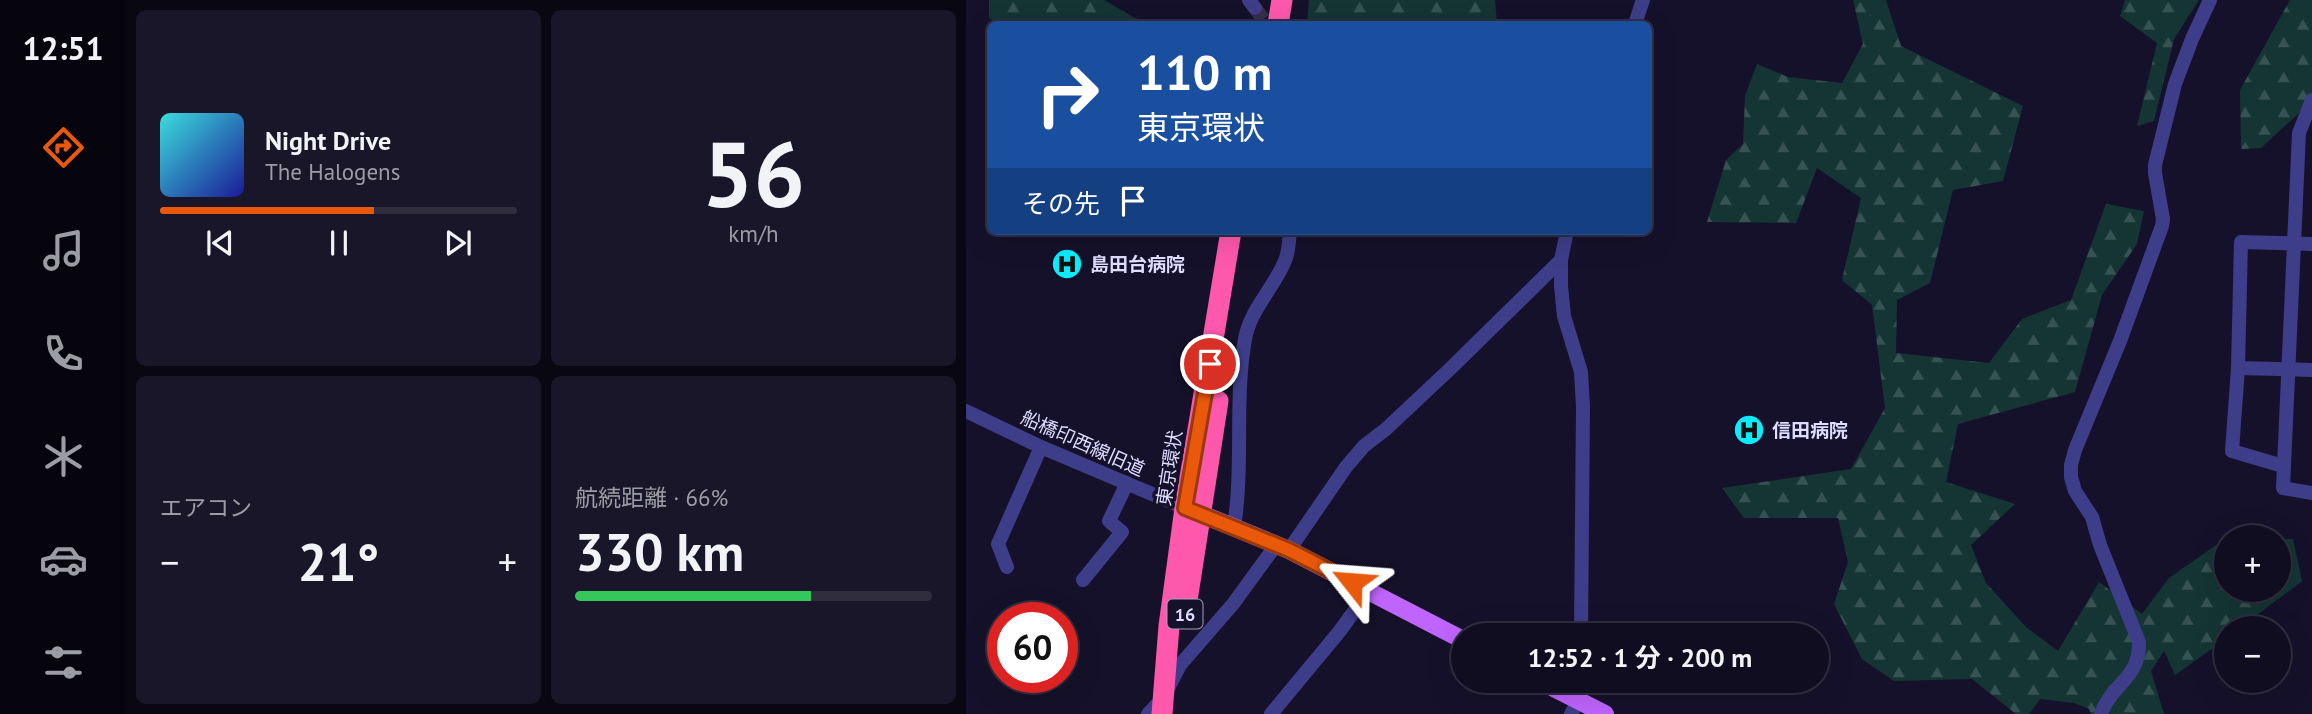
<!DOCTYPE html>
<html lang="ja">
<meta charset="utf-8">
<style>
:root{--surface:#100d20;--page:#191629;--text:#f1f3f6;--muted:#9c9ca5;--line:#302d3e;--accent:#ea580c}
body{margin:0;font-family:"PT Sans","Noto Sans JP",sans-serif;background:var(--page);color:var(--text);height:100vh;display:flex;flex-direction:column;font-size:26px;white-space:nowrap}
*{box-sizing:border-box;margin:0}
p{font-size:23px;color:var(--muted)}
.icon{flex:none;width:38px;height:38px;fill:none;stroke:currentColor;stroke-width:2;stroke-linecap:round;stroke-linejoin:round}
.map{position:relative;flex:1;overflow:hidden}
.details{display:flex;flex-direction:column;gap:10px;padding:10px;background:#090712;width:840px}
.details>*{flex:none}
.hud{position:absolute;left:21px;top:21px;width:665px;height:214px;border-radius:10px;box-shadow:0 7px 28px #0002,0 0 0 2px var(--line);background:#1a4fa0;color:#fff;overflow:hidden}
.controls{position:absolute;left:1248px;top:525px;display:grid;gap:14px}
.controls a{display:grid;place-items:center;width:77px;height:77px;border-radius:50%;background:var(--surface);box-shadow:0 7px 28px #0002,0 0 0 2px var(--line);font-size:35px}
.speed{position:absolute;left:21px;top:602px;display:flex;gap:14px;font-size:35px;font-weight:700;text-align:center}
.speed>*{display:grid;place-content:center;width:91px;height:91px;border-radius:50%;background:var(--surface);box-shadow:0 7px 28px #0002,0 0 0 2px var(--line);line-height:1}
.speed .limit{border:10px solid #d22;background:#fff;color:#111}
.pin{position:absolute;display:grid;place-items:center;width:60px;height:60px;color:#fff;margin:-30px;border:4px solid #fff;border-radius:50%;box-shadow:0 2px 7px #0007}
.me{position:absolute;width:77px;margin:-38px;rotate:298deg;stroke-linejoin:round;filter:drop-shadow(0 0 5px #0008)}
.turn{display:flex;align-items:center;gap:24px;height:147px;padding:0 35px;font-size:32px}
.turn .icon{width:91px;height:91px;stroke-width:2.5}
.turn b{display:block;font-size:49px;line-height:60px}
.then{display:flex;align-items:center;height:66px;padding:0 35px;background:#0003;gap:14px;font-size:26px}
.big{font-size:52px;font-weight:700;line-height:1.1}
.details .widget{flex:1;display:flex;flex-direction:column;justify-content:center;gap:10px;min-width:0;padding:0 24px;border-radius:10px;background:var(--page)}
.details .dial{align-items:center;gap:0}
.dial b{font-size:91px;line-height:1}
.song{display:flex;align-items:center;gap:21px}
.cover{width:84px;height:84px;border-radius:10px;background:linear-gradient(135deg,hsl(180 70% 55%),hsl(240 70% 35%))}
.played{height:7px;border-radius:4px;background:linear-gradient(90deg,var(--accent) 60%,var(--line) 60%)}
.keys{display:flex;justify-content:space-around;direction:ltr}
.heat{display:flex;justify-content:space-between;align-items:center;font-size:38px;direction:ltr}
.charge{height:10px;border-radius:5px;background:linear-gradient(90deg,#34c759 66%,var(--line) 0)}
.details .tiles{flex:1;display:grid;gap:10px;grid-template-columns:repeat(2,1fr)}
.trip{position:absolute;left:485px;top:623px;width:378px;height:70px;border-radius:35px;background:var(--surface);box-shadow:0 7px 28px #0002,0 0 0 2px var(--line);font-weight:700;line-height:70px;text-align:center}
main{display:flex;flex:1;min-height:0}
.tab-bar{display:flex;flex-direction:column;width:126px;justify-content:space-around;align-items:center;background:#06050d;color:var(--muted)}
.tab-bar .icon{width:49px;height:49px}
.tab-bar .current{color:var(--accent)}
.tab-bar b{font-size:32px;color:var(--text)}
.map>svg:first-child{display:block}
</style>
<main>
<nav class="tab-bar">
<b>12:51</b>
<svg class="icon current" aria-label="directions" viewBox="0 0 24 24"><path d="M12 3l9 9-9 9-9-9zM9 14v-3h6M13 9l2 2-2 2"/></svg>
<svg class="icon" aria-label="music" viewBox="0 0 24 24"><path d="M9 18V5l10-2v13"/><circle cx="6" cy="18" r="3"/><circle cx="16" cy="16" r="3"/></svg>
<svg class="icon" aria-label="phone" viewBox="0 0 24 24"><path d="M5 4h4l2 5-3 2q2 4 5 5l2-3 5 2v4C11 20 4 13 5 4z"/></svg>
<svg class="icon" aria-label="climate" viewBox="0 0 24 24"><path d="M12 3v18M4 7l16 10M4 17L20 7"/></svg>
<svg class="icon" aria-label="car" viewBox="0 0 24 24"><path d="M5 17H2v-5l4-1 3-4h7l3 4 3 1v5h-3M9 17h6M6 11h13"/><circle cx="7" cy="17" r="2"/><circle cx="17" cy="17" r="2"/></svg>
<svg class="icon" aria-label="filters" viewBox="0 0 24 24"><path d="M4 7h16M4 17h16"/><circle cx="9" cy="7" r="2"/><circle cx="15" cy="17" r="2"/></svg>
</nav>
<section class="details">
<div class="tiles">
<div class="widget">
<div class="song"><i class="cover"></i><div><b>Night Drive</b><p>The Halogens</p></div></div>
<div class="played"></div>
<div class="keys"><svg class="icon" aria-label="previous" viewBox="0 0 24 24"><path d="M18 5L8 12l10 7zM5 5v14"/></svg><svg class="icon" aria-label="pause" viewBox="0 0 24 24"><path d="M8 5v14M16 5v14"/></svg><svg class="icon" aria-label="next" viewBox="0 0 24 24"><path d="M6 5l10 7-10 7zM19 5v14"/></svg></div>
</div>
<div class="widget dial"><b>56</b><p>km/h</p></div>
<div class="widget"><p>エアコン</p>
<div class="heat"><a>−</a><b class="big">21°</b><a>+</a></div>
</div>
<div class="widget"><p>航続距離 · 66%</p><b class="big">330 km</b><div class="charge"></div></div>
</div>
</section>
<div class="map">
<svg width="1346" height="714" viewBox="0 0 1346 714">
<defs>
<pattern id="forest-firs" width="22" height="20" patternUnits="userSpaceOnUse" patternTransform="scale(1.75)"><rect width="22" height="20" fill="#143533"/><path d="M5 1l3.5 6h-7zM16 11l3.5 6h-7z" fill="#365252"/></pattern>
</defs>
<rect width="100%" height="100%" fill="#15112b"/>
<g fill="url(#forest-firs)">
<path d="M23,0H138L167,17L186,24H41L23,19Z"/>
<path d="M343,0H529L531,24H341Z"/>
<path d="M887,0H920L935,46L1057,106L1037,181L987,190L964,283L931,300L930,353L1023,363L1056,319L1105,300L1140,204L1178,211L1171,244L1136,295L1109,392L992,424L980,482L1049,504L1005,545L1020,583L1060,627L1092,651L1133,582L1176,614L1203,578L1260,538V590H1312L1313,539H1327L1336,581L1274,628H1260V639L1209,675L1198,651L1185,671L1198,714H1125L1123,709L1108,703L1074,699L1063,714H1050L1006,679L928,681L896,659L868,604L882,562L872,518H778L756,488L885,469L919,408L906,305L876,280L895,198L851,168L830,223L741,222L760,160L777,144L779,96L791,64L822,77L876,83L897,44Z"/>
<path d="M1159,0H1233L1208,39L1188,121L1171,126L1191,43L1154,16Z"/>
<path d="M1324,0H1346V101L1295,148L1275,149L1274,90Z"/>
</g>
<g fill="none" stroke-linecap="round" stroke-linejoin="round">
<path stroke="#332f4b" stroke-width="14" stroke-dasharray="14 7" stroke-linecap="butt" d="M289,8L301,24"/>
<g stroke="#3e3d89" stroke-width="14">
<path d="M283,0L289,8"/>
<path d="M669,24L677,0"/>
<path d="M1346,100L1333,133L1317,488L1346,493"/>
<path d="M601,231L595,260V286L598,316L615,372L617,407L615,635"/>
<path d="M1346,244L1275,242L1272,368L1346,370"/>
<path d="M1272,368L1266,451L1317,466"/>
<path d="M0,411L75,447L219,508"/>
<path d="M268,527C278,464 268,402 279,339C284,309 310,286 320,258C323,249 323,240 324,231"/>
<path d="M323,550L380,467L398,446L420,429L485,368L595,260"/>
<path d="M41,567L32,544L75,447"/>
<path d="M117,580L156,532L143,521L161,483"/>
<path d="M182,714L197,698L214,665L267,604L310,545"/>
<path d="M305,714L373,632L403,591"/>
<path d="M605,714L613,700L614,681"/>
<path d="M1135,714C1145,684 1174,679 1173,642L1134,545L1126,517L1109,491L1105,477V465L1109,450L1154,341L1196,226L1197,219L1189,173V165L1209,84L1226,39L1244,0"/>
</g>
<g stroke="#bf64fd" stroke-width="18">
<path d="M223,509L323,550L497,640"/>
<path d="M574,681L639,714"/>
</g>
<g stroke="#fd58ac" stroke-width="21">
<path d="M312,24L316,0"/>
<path d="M220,607L252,401"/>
<path d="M196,714L203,626L219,508L265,231"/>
</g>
</g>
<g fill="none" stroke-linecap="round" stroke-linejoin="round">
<g stroke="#983908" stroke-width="18">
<path id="route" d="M244,364L219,508L323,550L386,582"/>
</g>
<use href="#route" stroke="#ea580c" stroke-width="12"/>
</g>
<defs>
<g id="hospital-disc" transform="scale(1.575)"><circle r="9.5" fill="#0aebfc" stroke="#15112b"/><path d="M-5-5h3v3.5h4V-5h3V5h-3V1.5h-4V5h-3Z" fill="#111"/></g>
</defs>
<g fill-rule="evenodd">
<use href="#hospital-disc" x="101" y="264"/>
<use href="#hospital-disc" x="783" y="430"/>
</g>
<g text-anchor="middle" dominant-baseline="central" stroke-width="7" stroke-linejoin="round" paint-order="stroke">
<rect fill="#15112b" stroke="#a29fbf" stroke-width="2" x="201.5" y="599.5" width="35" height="29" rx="5"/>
<g font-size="18" font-weight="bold" fill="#dedcff">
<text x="219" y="614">16</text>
</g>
<g font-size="19" font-weight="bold" fill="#dedcff" stroke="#15112b" text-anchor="start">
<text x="124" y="264">島田台病院</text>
<text x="806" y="430">信田病院</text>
</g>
<g font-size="19" fill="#dedcff" stroke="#15112b">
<text transform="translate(117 443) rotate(24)">船橋印西線旧道</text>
<text transform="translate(203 468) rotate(-81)">東京環状</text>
</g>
</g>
</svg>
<div class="controls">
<a>+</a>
<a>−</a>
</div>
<div class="speed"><div class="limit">60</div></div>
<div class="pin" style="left:244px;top:364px;background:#d93025"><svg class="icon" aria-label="arrive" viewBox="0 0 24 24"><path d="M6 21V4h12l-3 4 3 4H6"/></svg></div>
<svg class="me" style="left:386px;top:582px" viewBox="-20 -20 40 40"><path d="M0-17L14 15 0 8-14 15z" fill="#ea580c" stroke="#fff" stroke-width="4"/></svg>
<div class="trip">12:52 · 1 分 · 200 m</div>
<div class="hud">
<div class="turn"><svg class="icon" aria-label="right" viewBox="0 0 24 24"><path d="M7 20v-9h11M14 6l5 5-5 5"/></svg><div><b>110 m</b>東京環状</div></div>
<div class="then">その先<svg class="icon" aria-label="arrive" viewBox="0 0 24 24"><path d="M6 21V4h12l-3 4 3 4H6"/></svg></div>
</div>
</div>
</main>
